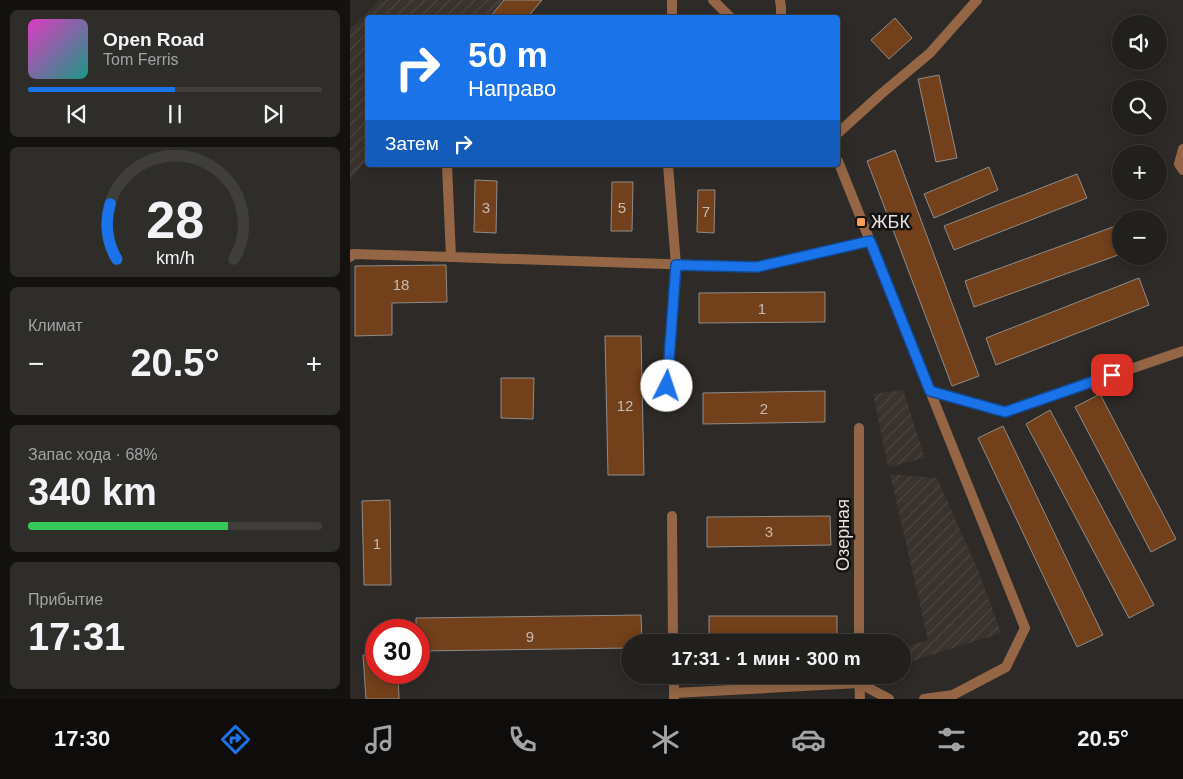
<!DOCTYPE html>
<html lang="ru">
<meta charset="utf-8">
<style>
:root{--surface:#22201d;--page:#2e2d2a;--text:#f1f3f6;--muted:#a2a3a4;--line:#3f3e3b;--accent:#1a73e8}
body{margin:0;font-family:Arial,sans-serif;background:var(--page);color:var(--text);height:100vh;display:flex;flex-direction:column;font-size:19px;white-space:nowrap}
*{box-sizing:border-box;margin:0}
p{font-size:16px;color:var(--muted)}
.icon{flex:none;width:28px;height:28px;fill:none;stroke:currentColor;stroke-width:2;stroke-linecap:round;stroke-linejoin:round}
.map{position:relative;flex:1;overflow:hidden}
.drawer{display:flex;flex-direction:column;gap:10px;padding:10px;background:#131210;width:350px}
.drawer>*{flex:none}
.top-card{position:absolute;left:15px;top:15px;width:475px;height:152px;border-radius:5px;box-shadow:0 2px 12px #0003,0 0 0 1px var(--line);background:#1a73e8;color:#fff;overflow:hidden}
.tools{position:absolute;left:762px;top:15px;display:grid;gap:10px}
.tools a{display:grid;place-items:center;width:55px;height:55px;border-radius:50%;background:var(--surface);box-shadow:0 2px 12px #0003,0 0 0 1px var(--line);font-size:25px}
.speed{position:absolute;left:15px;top:619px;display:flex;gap:10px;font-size:25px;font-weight:700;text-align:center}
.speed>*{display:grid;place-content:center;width:65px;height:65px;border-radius:50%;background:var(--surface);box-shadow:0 2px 12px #0003,0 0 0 1px var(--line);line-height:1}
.speed .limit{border:8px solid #d22;background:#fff;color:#111}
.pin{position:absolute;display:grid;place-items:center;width:42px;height:42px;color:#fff;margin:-21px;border-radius:10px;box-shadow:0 2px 8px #0006}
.me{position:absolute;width:55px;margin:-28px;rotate:4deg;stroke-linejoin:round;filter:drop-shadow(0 0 4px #0008)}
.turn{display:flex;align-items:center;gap:18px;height:105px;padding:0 20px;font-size:22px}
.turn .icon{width:65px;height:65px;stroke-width:2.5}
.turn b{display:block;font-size:35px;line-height:42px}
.then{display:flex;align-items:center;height:48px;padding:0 20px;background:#0003;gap:10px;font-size:19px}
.big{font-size:38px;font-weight:600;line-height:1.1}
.drawer .card{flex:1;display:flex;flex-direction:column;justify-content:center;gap:8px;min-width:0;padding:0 18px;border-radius:8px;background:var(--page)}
.drawer .dial{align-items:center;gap:0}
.dial svg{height:130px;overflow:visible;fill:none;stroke:var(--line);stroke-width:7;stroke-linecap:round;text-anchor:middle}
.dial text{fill:var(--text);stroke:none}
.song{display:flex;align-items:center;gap:15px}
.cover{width:60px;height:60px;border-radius:8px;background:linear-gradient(135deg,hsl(310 70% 55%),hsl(170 70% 35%))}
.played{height:5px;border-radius:2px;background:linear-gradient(90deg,var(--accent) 50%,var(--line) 50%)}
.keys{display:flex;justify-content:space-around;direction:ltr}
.heat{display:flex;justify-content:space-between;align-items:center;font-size:28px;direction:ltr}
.charge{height:8px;border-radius:4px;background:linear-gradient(90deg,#34c759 68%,var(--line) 0)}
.trip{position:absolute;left:271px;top:634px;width:290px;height:50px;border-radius:25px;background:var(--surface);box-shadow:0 2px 12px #0003,0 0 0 1px var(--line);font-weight:600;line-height:50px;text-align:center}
.tab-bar{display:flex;height:80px;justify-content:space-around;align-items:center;background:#0e0d0c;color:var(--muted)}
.tab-bar .icon{width:35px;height:35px}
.tab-bar .on{color:var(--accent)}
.tab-bar b{font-size:22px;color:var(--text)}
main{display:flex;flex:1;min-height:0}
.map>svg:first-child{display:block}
</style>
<main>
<section class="drawer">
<div class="card">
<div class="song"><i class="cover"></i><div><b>Open Road</b><p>Tom Ferris</p></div></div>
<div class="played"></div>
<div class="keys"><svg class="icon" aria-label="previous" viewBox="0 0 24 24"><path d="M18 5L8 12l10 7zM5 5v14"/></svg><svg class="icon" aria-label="pause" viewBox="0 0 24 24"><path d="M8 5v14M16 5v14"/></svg><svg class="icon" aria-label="next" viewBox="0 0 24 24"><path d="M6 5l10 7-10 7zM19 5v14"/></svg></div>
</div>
<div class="card dial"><svg viewBox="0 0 100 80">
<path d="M14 69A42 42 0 1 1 86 69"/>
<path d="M14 69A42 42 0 0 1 10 35" stroke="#1a73e8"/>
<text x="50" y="56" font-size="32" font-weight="700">28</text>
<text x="50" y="72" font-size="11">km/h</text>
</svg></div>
<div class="card"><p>Климат</p>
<div class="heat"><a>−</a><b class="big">20.5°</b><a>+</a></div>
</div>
<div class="card"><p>Запас хода · 68%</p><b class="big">340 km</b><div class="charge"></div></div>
<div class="card"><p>Прибытие</p><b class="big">17:31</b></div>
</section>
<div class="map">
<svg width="833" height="699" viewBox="0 0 833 699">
<defs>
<pattern id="industrial-furrows" width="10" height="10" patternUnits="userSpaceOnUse" patternTransform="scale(1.25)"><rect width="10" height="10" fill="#3a322c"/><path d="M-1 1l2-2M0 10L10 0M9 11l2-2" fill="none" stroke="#4d4640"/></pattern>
</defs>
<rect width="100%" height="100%" fill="#2d2a27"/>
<g fill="url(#industrial-furrows)">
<path d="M30,0H193L178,17L18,18L17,163L13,164L0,181V29Z"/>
<path d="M553,390L575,458L538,467L523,394Z"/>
<path d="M540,474L587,478L628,570L651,633L553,664V648L578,640Z"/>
</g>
<g fill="#72401a" stroke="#908c89">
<path d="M154,0H192L177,18H139Z"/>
<path d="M545,18L562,38L539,59L521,40Z"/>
<path d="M589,75L607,158L586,162L568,79Z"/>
<path d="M545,150L629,376L602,386L517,161Z"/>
<path d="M639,167L648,190L584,218L574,194Z"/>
<path d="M727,174L737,198L604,250L594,226Z"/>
<path d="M125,180L147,181L146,233L124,232Z"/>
<path d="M262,182H283L282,231H261Z"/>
<path d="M348,190H365L364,233L347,232Z"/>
<path d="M771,224V254L624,307L615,281Z"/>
<path d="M96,265L97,302L42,303V335L5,336V266Z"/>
<path d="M789,278L799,305L646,365L636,338Z"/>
<path d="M475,292V322L349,323V293Z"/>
<path d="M255,336H291L294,475H258Z"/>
<path d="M151,378H184L183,419L151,418Z"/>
<path d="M475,391V422L353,424V393Z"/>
<path d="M750,394L826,539L801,552L725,407Z"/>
<path d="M700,410L804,605L779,618L676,424Z"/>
<path d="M653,426L753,635L727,647L628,438Z"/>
<path d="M40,500L41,585H14L12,501Z"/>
<path d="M480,516L481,545L357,547V517Z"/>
<path d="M291,615L292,642H280V648L69,651V630H66V618Z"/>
<rect x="359" y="616" width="128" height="26"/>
<path d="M26,654V672H48L49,699H16L13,655Z"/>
</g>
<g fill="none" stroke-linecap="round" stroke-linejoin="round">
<g stroke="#946646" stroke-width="10">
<path d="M363,0L381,18"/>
<path d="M430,0L431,7V18"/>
<path d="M322,18V0"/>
<path d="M488,133L531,94L580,53L627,0"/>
<path d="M833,149L829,164L833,170"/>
<path d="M488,161L580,391L655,412L833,351"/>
<path d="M97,165L101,257L407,267L520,241"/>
<path d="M0,257L3,254L101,257"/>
<path d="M317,385L326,265L318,165"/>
<path d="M509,428V642"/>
<path d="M322,516L323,642"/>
<path d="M324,675V698"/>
<path d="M509,675L510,699"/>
<path d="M324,693L509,683L539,699"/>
<path d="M574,699L603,695L656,667L675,628L580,391"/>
</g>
</g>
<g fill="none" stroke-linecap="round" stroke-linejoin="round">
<g stroke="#114b97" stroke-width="12">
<path id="route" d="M317,386L326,265L407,267L520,241L580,391L655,412L762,375"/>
</g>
<use href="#route" stroke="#1a73e8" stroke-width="9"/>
</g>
<rect fill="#fd9d55" stroke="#141312" stroke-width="2" x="506" y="217" width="10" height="10" rx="2.5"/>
<g text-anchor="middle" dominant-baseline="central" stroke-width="5" stroke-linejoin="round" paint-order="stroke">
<g font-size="15" fill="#c8baaf">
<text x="136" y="207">3</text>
<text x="272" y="207">5</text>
<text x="356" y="211">7</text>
<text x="51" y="284">18</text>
<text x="412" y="308">1</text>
<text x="275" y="405">12</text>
<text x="414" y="408">2</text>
<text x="419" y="531">3</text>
<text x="27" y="543">1</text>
<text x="180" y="636">9</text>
</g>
<g font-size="18" fill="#e5e2e1" stroke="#141312" text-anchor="start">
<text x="521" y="222">ЖБК</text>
</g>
<g font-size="18" fill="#e5e2e1" stroke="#141312">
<text transform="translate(493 535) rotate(-90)">Озерная</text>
</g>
</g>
</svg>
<div class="tools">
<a><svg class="icon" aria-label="sound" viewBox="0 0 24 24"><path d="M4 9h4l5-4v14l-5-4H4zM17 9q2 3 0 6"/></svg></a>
<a><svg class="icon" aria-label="search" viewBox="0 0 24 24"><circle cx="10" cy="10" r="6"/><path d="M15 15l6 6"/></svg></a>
<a>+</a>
<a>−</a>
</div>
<div class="speed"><div class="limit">30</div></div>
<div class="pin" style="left:762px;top:375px;background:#d93025"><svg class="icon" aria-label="arrive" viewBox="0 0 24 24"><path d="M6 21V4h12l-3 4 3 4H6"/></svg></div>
<svg class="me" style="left:317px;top:386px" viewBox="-20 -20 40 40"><circle r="19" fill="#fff"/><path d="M0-13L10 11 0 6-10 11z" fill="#1a73e8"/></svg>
<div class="trip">17:31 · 1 мин · 300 m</div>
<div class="top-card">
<div class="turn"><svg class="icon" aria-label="right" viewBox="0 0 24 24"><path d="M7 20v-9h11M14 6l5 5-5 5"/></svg><div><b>50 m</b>Направо</div></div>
<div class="then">Затем<svg class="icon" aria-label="right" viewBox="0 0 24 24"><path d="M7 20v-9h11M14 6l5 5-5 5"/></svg></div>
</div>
</div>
</main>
<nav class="tab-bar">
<b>17:30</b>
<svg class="icon on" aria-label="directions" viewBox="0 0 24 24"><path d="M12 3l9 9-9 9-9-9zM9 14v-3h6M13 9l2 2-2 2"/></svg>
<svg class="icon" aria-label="music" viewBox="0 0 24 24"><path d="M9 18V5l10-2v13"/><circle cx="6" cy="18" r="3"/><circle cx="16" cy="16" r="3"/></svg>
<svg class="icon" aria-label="phone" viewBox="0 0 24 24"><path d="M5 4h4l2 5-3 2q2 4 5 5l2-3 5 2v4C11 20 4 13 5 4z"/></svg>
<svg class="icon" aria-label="climate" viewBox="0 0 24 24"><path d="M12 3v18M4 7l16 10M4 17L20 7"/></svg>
<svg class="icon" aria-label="car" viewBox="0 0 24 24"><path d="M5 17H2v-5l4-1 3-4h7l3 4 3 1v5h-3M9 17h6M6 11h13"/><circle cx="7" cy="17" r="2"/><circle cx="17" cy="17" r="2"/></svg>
<svg class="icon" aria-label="filters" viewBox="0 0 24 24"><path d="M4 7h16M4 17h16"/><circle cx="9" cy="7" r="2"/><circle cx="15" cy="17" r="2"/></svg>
<b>20.5°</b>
</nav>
